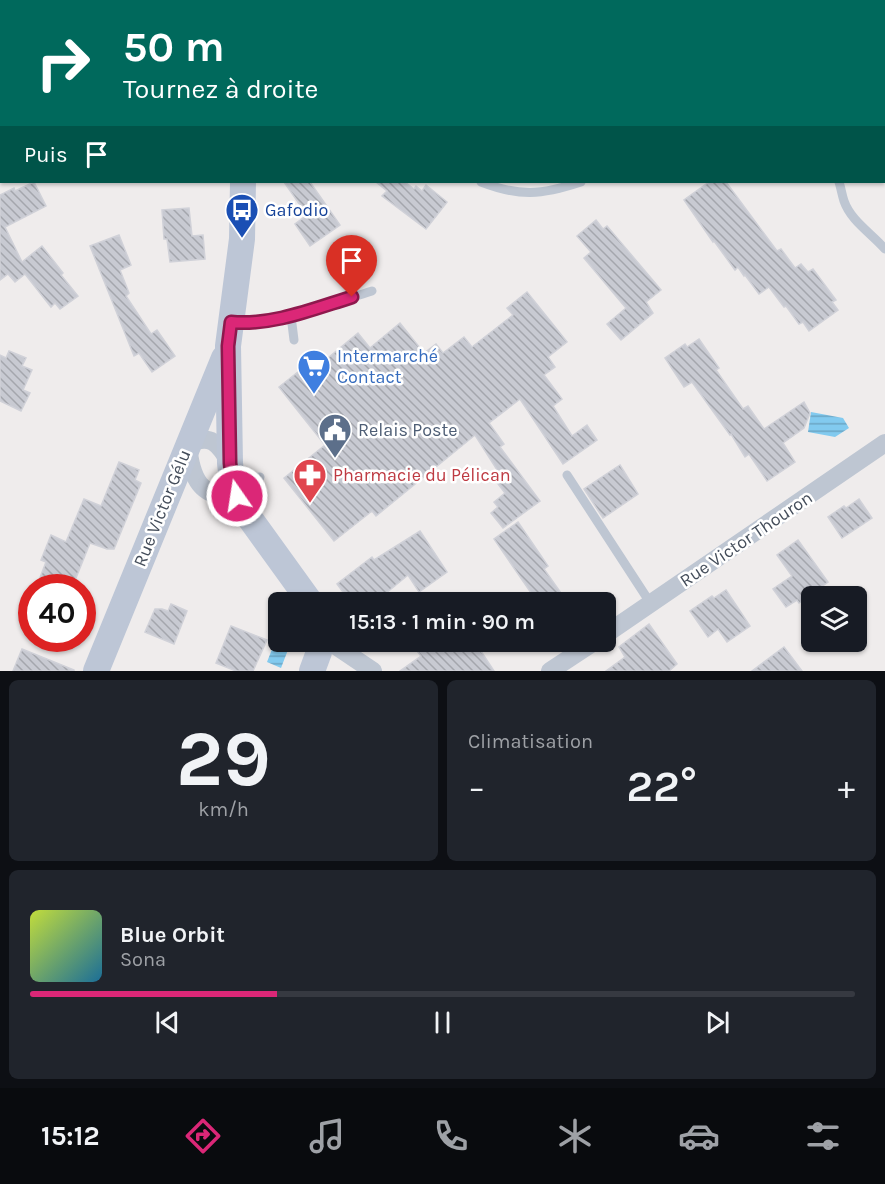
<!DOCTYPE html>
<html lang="fr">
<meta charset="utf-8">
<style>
:root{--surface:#171b24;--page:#20242c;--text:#f1f3f6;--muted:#9ea1a6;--line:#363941;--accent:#db2777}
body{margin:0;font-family:Karla,sans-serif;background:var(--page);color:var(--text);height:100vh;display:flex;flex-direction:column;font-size:22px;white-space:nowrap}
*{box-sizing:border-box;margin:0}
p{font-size:20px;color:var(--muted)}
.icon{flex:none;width:33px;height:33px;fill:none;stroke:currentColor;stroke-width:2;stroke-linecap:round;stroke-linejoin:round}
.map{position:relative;height:671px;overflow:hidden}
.panel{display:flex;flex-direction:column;gap:9px;padding:9px;background:#0d0f14;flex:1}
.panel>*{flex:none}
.top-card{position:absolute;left:0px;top:0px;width:885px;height:183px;box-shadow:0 2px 4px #0004;background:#00695c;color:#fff;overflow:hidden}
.fabs{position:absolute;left:801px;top:586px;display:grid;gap:12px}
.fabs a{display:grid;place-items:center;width:66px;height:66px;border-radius:9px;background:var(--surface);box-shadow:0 2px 4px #0004;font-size:30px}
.speed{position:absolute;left:18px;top:574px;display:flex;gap:12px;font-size:30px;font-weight:700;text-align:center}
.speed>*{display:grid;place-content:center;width:78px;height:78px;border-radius:50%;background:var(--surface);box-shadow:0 2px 4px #0004;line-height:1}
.speed .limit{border:9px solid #d22;background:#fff;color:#111}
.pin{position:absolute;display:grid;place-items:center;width:51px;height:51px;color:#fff;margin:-62px -26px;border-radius:50% 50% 50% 0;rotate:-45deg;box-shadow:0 0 6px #0007}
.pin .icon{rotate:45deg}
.me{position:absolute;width:66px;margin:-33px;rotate:347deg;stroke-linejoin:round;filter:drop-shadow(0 0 4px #0008)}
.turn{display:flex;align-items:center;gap:21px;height:126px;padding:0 24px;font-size:27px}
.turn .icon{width:78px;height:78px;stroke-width:2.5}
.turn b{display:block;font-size:42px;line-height:51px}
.then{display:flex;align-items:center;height:57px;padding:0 24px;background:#0003;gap:12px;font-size:22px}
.big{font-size:45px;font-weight:600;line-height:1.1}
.panel .card{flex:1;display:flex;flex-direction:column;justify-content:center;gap:9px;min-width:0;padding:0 21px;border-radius:9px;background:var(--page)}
.panel .dial{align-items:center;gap:0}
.dial b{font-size:78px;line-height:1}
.song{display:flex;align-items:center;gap:18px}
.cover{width:72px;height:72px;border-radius:9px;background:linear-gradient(135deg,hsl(70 70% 55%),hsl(200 70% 35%))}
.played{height:6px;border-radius:3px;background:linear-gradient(90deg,var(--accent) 30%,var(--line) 30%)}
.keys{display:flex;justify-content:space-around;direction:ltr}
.heat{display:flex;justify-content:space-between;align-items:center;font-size:33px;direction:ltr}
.panel .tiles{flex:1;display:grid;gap:9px;grid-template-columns:1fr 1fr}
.card:last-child{grid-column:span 2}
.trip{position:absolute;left:268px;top:592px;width:348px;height:60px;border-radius:9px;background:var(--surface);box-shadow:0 2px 4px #0004;font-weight:600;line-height:60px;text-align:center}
.dock{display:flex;height:96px;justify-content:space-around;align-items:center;background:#090b0e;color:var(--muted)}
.dock .icon{width:42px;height:42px}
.dock .selected{color:var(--accent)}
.dock b{font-size:27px;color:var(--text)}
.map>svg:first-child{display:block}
</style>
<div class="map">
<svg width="885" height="671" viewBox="0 0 885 671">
<defs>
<pattern id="forest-firs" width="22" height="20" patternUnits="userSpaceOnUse" patternTransform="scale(1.5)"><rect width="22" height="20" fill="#b7f0d4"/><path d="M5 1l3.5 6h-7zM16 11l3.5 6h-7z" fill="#9fcfb8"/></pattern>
<pattern id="water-rules" width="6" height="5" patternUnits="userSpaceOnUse" patternTransform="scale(1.5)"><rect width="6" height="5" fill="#82caef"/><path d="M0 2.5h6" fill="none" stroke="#6ca6c5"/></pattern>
<pattern id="building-back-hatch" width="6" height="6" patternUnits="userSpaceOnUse" patternTransform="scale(1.5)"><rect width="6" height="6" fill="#c8cad2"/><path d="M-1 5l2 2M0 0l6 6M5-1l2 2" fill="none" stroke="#a4a6ad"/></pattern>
</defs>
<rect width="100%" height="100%" fill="#efecec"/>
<path fill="url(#forest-firs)" d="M739,0H885V179L884,178V2H739Z"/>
<g fill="url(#water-rules)">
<path d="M811,412L843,418L849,428L835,437L808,432Z"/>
<path d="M274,631L279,633V642H291L281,668L267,662L276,639L272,637Z"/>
</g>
<g fill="url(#building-back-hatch)" stroke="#d0d1d8" stroke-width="1.5">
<path d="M34,182L46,206L5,227L22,262L42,246L63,273L61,275L78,296L60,309L55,303L51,307L25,274L15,282L8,274L0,280V195L14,188L15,191Z"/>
<path d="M284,182H310L340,225L310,246L295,224L307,215Z"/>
<path d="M376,182H405L414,189L416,186L422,191L426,185L447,202L426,229L382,196L387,191Z"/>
<path d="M709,182H726L777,251L781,249L795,268L801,264L808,272L813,269L836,300L832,302L838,310L809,331L803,322L799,324L786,306L784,307L769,287L759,294L745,275L744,276L738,267L735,270L714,241L713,242L684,200Z"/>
<path d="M189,208L192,236L203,235L205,259L170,262L167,239H164L162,210Z"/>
<path d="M596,220L603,229L607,226L661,290L646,302L653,313L621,340L607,324L626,308L584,258L591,252L577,236Z"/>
<path d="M119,235L131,265L120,270L129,293L126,296L151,334L157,330L175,356L152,372L139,353L134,356L90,246Z"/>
<path d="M527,292L567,342L548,357L555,367L544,375L562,399L553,406L572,436L587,425L597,440L563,464L520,399L489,423L504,444L500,447L540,501L503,528L491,513L498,507L494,502L505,493L495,480L501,476L475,435L376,516L372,511L334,541L284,478L325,445L279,387L318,356L323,362L358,333L370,348L400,323L424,353L436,344L443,353L464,337L472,347L513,315L507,308Z"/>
<path d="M699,339L719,368L716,370L743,409L748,406L764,429L804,402L810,413L804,428L783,443L795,462L767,481L749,454L745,457L731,434L730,435L692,382L684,387L665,358L685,344L687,347Z"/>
<path d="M9,351L26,358L22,366L32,370L23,390L30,393L21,411L0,401V355L6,358Z"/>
<path d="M119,462L139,470L135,480L141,483L114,549H107L90,543L72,588H36L46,562L41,560L51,535L66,542L84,499L101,506Z"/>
<path d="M620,465L638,494L603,518L584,489Z"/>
<path d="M859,499L872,518L842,538L828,517L844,506L846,508Z"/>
<path d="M518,522L548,566L544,569L568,603H538L494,539Z"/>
<path d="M420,531L447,572L419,592L408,575L374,603H351L337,584L372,557L374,560Z"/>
<path d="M798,540L828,582L799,603L797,600L786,607L773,589L792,576L777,555Z"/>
<path d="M726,590L750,626L727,642L718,629L708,637L690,611L712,596L714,598Z"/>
<path d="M171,604L187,611L174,644L145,632L155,609H162L168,611Z"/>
<path d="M649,624L677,664L669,671H606L625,657L619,647Z"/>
<path d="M231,626L267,640L253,671H236L216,663Z"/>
<path d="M410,642H475L494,671H400L421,656Z"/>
<path d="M784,647L802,671H752Z"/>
<path d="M22,649L74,670V671H13Z"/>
</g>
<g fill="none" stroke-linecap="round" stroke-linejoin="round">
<g stroke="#bec6d2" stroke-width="9">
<path d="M312,0L313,2"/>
<path d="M751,0L752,2"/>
<path d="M884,108L885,107"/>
<path d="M481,182C520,197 541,195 581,182"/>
<path d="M839,182C841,188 842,195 844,201C851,221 871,233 885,249"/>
<path d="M291,316L294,340"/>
<path d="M234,322C275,326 333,303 372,291"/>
<path d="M567,475L651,604"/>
<path d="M235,480L260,477"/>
</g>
<g stroke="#bec6d2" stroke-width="18">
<path d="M230,463C219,444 210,432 188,445C191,477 200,500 237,496"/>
<path d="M606,634L885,443"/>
<path d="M330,642L373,671"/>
<path d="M550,671L594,642"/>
</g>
<g stroke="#bdc6d6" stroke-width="26">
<path d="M214,0L215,2"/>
<path d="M243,182L242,239L228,346L230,463L232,481L241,506L311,603"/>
<path d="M96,671L224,358"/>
<path d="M312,671L319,652L321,642"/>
</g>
</g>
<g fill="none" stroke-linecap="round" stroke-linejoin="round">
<g stroke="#8e194d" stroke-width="15">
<path id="route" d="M237,496L232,481L230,463L228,346L231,322C272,326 313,309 352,297"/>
</g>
<use href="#route" stroke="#db2777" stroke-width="10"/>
</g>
<defs>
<g id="bus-pin" transform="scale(1.725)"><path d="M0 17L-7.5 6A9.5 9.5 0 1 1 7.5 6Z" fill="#1a4fb4" stroke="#fff"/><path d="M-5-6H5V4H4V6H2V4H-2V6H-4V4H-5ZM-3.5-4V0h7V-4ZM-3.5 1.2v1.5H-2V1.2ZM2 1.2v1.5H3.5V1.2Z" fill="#fff"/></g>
<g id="supermarket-pin" transform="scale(1.725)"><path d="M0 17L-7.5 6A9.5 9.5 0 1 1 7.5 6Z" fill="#3f7fe0" stroke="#fff"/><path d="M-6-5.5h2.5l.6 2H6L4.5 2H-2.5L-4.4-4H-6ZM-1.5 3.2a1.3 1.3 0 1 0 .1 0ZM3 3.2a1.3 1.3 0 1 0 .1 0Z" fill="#fff"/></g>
<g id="civic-pin" transform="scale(1.725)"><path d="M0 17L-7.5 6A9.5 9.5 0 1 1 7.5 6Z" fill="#5c6f8a" stroke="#fff"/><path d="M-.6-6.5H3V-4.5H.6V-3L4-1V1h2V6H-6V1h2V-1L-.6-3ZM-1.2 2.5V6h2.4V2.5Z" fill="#fff"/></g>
<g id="pharmacy-pin" transform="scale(1.725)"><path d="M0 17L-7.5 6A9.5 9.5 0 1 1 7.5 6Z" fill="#e0444e" stroke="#fff"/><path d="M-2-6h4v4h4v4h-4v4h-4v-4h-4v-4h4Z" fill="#fff"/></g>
</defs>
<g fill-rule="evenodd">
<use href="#bus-pin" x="242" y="210"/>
<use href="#supermarket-pin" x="314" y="366"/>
<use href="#civic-pin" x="335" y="430"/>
<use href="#pharmacy-pin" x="310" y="475"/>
</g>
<g text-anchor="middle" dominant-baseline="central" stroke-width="5" stroke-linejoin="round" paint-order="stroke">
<g font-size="18" fill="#164399" stroke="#fff" text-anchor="start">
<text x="265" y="210">Gafodio</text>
</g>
<g font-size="18" fill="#366cbe" stroke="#fff" text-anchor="start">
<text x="337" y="356">Intermarché<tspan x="337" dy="21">Contact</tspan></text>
</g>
<g font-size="18" fill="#4e5e75" stroke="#fff" text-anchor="start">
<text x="358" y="430">Relais Poste</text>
</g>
<g font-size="18" fill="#be3a42" stroke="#fff" text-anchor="start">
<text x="333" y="475">Pharmacie du Pélican</text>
</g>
<g font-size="18" fill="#444d5a" stroke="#fff">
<text transform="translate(162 508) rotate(-68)">Rue Victor Gélu</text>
<text transform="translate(746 539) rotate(-34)">Rue Victor Thouron</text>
</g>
</g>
</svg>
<div class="fabs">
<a><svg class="icon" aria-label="layers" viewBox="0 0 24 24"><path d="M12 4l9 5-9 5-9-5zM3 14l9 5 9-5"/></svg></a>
</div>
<div class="speed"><div class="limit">40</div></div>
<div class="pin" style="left:352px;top:297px;background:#d93025"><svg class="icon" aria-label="arrive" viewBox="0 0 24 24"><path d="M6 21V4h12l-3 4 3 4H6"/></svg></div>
<svg class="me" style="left:237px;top:496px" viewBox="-20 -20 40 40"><circle r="17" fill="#db2777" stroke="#fff" stroke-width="3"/><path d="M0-11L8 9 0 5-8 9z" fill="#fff"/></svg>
<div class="trip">15:13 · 1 min · 90 m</div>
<div class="top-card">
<div class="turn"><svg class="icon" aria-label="right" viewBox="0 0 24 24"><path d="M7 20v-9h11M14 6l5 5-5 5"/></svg><div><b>50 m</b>Tournez à droite</div></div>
<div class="then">Puis<svg class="icon" aria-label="arrive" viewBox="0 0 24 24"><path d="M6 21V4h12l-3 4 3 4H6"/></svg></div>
</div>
</div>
<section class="panel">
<div class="tiles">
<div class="card dial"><b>29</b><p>km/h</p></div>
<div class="card"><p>Climatisation</p>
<div class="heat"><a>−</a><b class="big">22°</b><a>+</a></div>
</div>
<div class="card">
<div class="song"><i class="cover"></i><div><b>Blue Orbit</b><p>Sona</p></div></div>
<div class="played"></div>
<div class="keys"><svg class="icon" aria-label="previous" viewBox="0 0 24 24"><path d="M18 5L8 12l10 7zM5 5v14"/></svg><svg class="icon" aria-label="pause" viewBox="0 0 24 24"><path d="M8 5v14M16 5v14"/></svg><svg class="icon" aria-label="next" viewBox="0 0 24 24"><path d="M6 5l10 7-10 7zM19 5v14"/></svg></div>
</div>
</div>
</section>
<nav class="dock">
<b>15:12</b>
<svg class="icon selected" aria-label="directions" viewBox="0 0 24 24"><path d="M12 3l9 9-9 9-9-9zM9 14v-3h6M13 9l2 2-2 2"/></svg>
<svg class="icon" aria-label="music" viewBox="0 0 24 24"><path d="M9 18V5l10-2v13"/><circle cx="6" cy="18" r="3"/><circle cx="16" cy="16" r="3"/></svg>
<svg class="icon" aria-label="phone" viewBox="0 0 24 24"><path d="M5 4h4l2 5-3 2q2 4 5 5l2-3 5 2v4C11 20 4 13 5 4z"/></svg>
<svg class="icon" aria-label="climate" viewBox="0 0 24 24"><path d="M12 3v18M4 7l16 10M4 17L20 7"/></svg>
<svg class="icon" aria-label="car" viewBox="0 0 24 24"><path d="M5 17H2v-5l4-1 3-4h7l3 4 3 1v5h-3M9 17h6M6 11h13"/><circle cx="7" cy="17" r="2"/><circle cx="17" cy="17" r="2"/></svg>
<svg class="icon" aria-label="filters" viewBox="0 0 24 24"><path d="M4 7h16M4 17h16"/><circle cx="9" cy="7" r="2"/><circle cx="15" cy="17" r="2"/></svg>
</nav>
